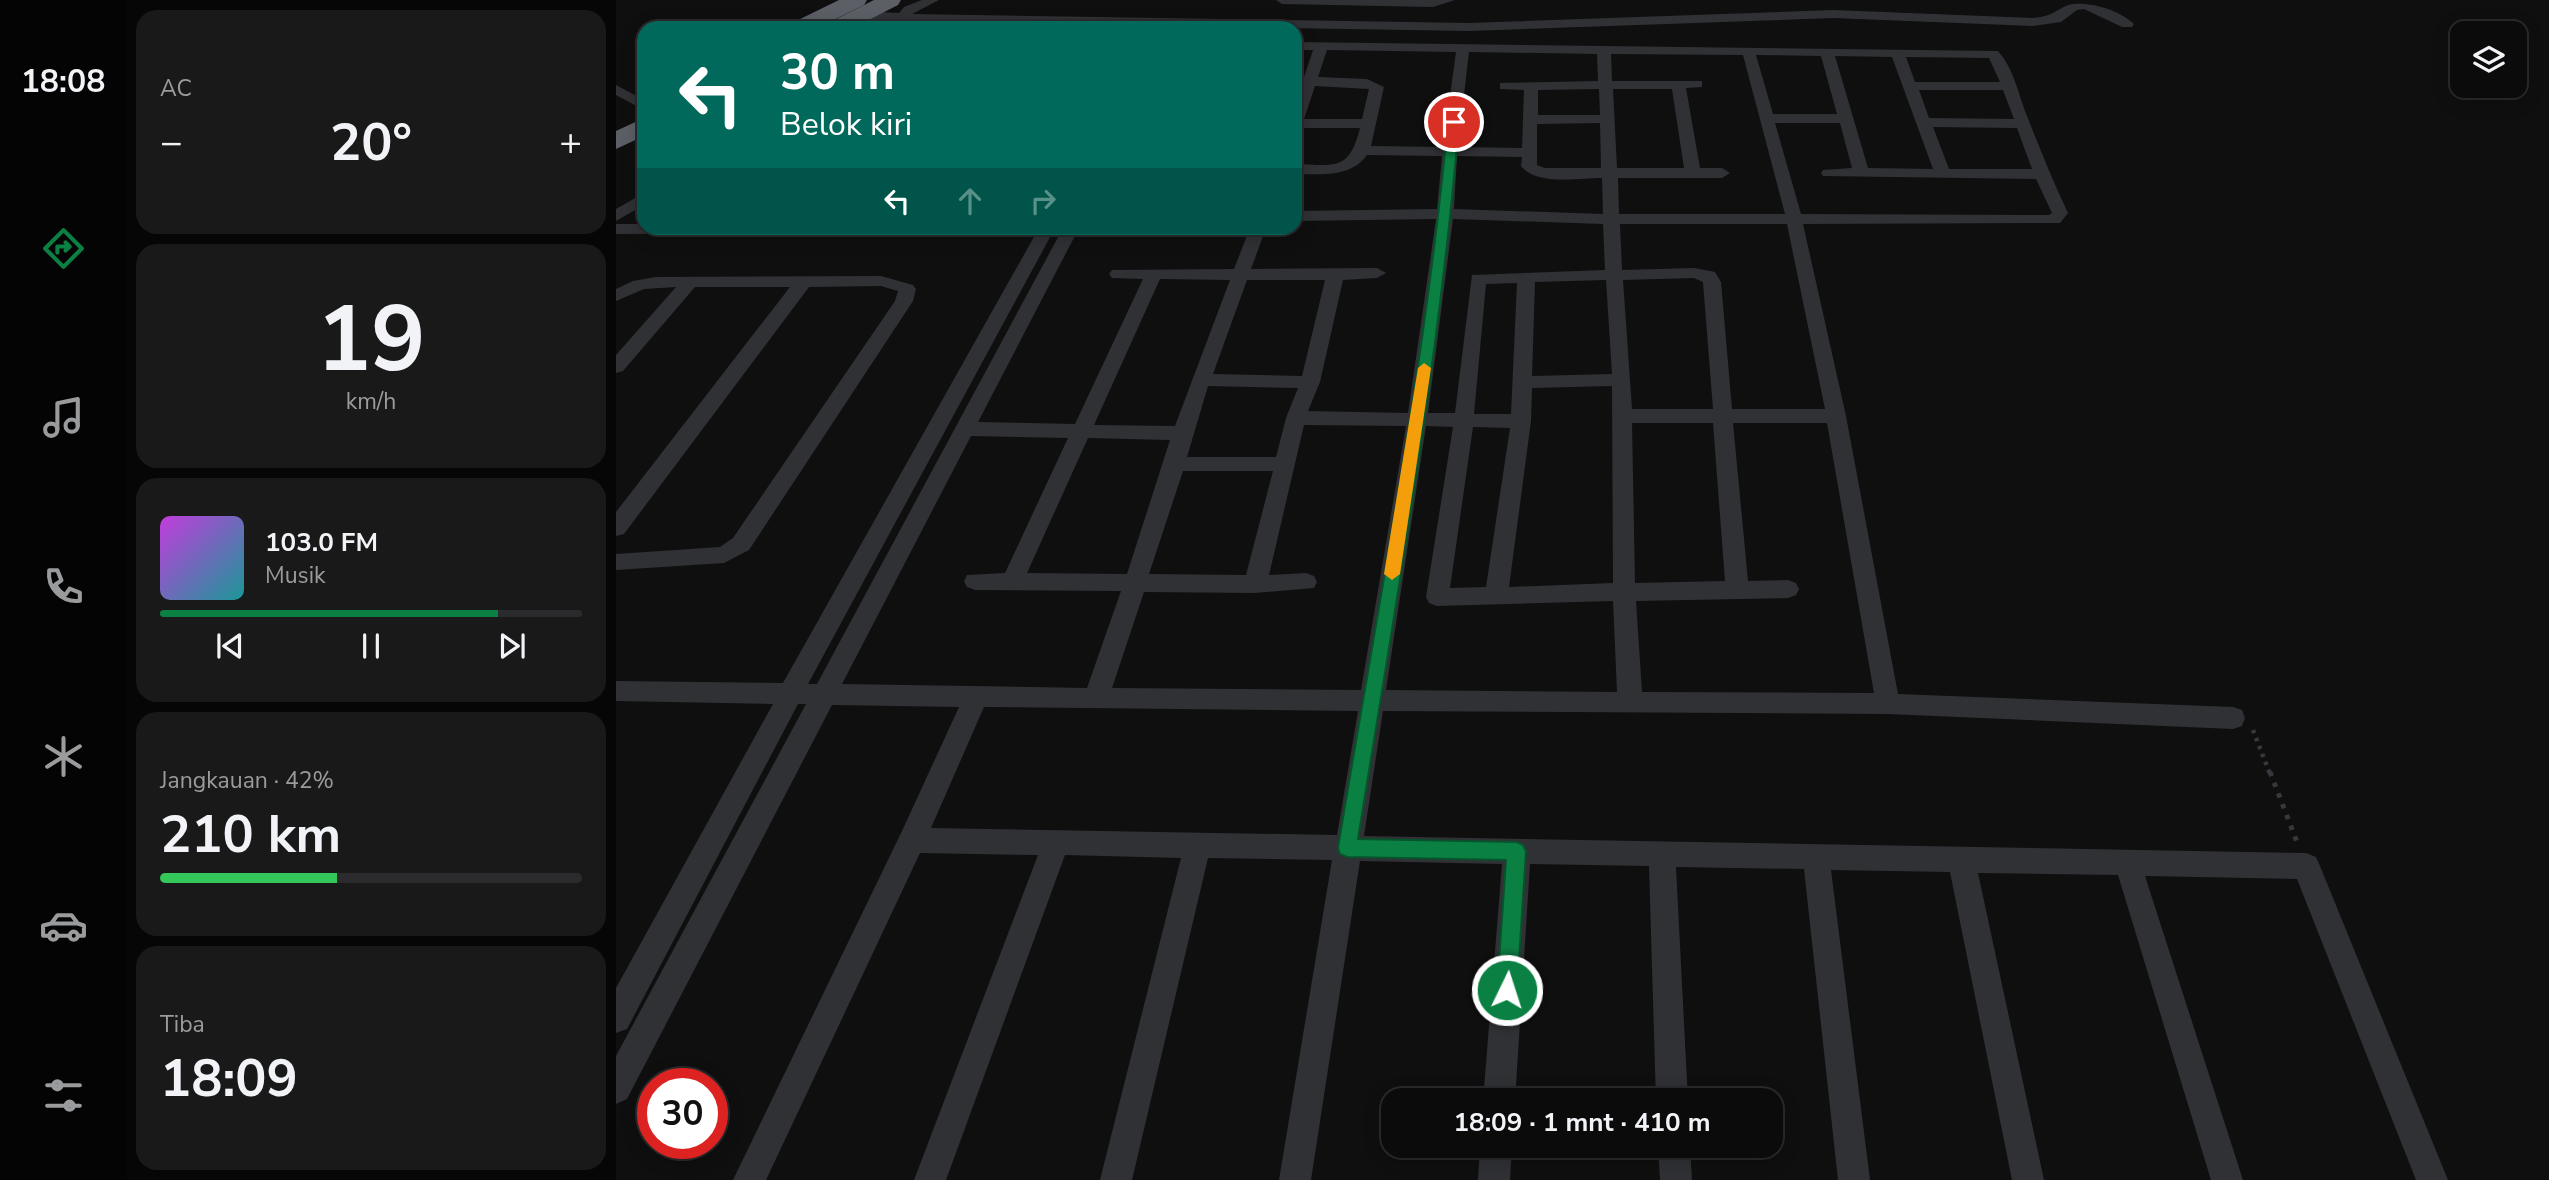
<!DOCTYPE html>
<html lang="id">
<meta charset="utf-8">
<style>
:root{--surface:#0b0b0c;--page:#19191a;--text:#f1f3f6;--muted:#9a9b9d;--line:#2b2b2d;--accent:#0b8043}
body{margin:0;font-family:"Nunito Sans",sans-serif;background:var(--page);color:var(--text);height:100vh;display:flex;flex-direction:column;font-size:26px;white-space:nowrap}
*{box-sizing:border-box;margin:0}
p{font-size:23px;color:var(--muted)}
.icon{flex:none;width:38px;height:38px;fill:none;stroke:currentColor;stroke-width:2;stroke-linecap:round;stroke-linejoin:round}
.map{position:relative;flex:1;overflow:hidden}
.drawer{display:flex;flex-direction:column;gap:10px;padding:10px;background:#060607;width:490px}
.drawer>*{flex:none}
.banner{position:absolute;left:21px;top:21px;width:665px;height:214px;border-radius:21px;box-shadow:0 4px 18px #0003,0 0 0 2px var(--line);background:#00695c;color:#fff;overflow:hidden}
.controls{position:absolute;left:1834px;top:21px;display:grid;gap:14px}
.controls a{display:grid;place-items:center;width:77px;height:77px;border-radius:14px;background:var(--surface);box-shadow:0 4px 18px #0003,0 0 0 2px var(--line);font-size:35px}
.speed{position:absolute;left:21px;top:1068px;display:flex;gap:14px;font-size:35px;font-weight:700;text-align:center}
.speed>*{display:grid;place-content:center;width:91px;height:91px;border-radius:50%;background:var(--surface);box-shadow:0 4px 18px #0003,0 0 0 2px var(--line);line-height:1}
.speed .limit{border:10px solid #d22;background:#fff;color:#111}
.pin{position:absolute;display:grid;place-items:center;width:60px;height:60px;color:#fff;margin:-30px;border:4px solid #fff;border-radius:50%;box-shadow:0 2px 7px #0007}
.me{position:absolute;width:77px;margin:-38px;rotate:4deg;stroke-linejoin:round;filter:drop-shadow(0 0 5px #0008)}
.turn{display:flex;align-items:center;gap:24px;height:147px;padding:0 28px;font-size:32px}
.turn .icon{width:91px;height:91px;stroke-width:2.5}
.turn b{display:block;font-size:49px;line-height:60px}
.lanes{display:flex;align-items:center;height:66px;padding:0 28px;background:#0003;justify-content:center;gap:35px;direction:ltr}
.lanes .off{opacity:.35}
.big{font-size:52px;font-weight:700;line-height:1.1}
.drawer .tile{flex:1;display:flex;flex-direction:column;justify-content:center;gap:10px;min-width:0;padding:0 24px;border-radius:21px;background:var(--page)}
.drawer .dial{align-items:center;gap:0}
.dial b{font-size:91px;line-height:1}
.song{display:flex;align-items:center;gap:21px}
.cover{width:84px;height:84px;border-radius:10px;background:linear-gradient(135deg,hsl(290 70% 55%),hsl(180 70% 35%))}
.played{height:7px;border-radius:4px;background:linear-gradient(90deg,var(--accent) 80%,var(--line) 80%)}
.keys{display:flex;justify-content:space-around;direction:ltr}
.heat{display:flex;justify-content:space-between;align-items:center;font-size:38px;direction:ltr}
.charge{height:10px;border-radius:5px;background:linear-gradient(90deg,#34c759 42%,var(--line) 0)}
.trip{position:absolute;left:765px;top:1088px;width:402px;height:70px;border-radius:21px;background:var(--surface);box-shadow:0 4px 18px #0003,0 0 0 2px var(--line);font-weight:700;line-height:70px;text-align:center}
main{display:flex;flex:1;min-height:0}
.menu{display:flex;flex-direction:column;width:126px;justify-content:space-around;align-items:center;background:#040405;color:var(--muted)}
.menu .icon{width:49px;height:49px}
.menu .current{color:var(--accent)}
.menu b{font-size:32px;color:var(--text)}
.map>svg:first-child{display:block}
</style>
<main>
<nav class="menu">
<b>18:08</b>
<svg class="icon current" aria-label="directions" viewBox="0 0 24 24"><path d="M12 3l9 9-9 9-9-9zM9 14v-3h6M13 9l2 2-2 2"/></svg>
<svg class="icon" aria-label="music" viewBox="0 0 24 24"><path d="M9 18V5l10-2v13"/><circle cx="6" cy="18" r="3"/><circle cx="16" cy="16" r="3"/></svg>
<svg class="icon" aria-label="phone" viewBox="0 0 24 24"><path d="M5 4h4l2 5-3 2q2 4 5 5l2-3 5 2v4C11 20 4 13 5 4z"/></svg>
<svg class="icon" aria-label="climate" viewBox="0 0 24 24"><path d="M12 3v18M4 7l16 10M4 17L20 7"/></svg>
<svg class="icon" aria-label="car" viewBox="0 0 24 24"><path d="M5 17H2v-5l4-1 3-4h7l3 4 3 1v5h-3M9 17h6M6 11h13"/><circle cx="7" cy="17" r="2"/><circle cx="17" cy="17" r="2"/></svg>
<svg class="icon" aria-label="filters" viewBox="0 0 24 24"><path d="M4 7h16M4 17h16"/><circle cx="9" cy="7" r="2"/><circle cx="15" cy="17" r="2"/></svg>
</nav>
<section class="drawer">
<div class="tile"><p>AC</p>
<div class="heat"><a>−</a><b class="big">20°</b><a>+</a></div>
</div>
<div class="tile dial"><b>19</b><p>km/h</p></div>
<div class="tile">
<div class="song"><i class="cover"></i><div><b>103.0 FM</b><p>Musik</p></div></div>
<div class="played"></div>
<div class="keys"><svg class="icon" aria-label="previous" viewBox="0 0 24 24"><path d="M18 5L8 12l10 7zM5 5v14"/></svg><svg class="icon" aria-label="pause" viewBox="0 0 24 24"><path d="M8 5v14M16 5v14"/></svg><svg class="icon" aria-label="next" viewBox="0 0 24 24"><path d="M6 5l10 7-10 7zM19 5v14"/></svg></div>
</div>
<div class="tile"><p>Jangkauan · 42%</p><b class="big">210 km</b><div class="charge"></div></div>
<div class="tile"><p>Tiba</p><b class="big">18:09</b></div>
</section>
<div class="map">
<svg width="1933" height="1180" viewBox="0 0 1933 1180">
<rect width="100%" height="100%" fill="#0f0f10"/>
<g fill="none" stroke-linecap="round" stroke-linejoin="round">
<path stroke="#36383c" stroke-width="4.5" stroke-dasharray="3.5 5" stroke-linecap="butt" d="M1637,730L1654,774"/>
<path stroke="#36383c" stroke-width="5" stroke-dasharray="4.5 7" stroke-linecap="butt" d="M1654,772L1681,842"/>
<g fill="#303135" fill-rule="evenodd">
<path d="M306,0H323L296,14L853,23L1217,10L1417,18C1437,16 1436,12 1452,5C1471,0 1504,10 1518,24L1516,27H1506L1468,9L1461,10L1445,22L1417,26L1217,18L853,31L286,22L245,19L239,15L245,11L283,13L288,7Z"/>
<path d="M660,0H839L817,7L666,4Z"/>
<path d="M679,42L1382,51C1398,69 1402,93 1411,116C1424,149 1437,181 1452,213L1444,223L1187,224L1230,416L1282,694L1617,707L1626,710L1629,718L1626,726L1617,729L1272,714L767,711L748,836L1690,853L1700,857L1704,866L1832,1180H1800L1681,879L1529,876L1627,1180H1595L1502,875L1362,873L1428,1180H1396L1334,872L1215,870L1254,1180H1222L1188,869L1060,867L1072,1101H1040L1033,866L914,864L899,1101H867L886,864L744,861L695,1180H663L716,860L592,858L516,1180H484L565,858L449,855L330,1180H298L422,855L304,853L150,1180H117L286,831L343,707L216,705L11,1099L0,1104V1056L190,704H182L11,1029L0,1033V988L157,704L0,701V681L167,683L423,228H439L192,684H201L447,228H463L362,422L459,424L527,279L496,278L493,274L496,270L618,269L634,228H650L635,269L761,268L770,273L761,278L727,280L704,382L692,411L792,413L820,219L679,221V211L821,209L826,156L751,155C735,178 704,174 679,174V164C719,165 733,172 744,128H679V102L685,85H679V77H688L697,50H679ZM711,50L840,52L827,147L755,146L768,87L751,79L702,77ZM853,52L981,54L982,81L884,83V89L908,90L906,148L842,147ZM995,54L1127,55L1169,214H1003L1002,178H1106L1114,173L1106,168H1084L1070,88L1086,87V81H996ZM1140,55L1205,56L1221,114H1157ZM1219,56L1276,57L1317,169L1252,168ZM1290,57L1373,58L1384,82H1299ZM699,86L753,89L746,119H688ZM983,89L984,115H922V90ZM997,89H1056L1068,168H1001ZM1303,90H1387L1398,119L1313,118ZM984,123L985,168H929L921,165V124ZM1159,123H1224L1236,168L1207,170L1205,173L1207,176L1420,179L1436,213L1433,215L1185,214ZM1317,127L1401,128L1416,169H1333ZM841,156L906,157L905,166C921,186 963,178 986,178L987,214L838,209ZM837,219L987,224L989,270L856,275L839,413H812ZM1004,224H1171L1209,409H1116L1105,282L1099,272L1078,268L1006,270ZM1078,278L1087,282L1097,409H1016L1007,280ZM544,279L614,280L559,426L478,425ZM631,280H709L686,376L597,374ZM990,280L996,374L916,376L919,282ZM901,283L895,414H858L870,284ZM592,386L682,388L670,418L660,457H571ZM996,386L997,583L893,587L915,421L916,388ZM1016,423H1097L1109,581L1019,583ZM1117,423H1211L1258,693L1026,692L1020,601L1172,598L1180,595L1183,589L1180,583L1172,580L1132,581ZM688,425L790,426L745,690L496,688L528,592L639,593L698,588L701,582L698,576L690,573L653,575ZM810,426L837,427L810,597L813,603L821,606L997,601L1001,692L770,690ZM857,427L894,428L870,587L834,588ZM355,436L452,438L389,573L351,575L348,581L351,587L359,590L505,591L471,688L226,684ZM472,438L554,440L511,574L411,573ZM567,471H657L630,575L533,574ZM368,707L742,711L721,835L315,828Z"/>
<path d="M0,85L28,100V110L0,95Z"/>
<path d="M28,193V205L0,221V209Z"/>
<path d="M0,224H28V228H224L216,233L0,234Z"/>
<path d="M265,276L297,285L300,289L297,301L133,550L108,563L0,570V554L104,547L117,538L279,301L282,291L265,286L193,287L8,534L0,536V512L174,287H79L7,371L0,373V355L60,287L28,289L0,301V289L17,281L40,277Z"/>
<path d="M864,1146H896L894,1180H862Z"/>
<path d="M1042,1146H1074L1076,1180H1044Z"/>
</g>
<g fill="#5c5f66" fill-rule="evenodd">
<path d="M223,0H251L248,5L201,28H173L176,23Z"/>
<path d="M258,0H285L282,5L237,28H209L212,23Z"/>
<path d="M28,118V136L0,149V131Z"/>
</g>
</g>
<path fill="#0b8043" stroke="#07532c" stroke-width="2" d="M838,119L843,122C823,363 780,601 742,839L901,842L907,845L910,851L901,990L898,997L891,1000L884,997L881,990L890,860L731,857L724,854L722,848C762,607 809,366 832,122Z"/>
<path fill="#f59e0b" d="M808,363L815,368L784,574L776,580L768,574L802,368Z"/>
</svg>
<div class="controls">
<a><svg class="icon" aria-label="layers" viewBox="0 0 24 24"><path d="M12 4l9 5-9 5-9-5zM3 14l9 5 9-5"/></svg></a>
</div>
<div class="speed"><div class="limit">30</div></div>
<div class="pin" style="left:838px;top:122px;background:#d93025"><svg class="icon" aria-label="arrive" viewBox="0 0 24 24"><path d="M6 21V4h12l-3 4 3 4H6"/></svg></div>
<svg class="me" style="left:891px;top:990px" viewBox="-20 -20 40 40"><circle r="17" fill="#0b8043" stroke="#fff" stroke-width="3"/><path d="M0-11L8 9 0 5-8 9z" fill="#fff"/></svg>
<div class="trip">18:09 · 1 mnt · 410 m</div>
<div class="banner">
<div class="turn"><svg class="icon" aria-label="left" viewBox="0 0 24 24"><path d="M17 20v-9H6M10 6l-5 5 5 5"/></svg><div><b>30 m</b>Belok kiri</div></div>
<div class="lanes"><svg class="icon" aria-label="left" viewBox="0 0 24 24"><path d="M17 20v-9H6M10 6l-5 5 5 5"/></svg><svg class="icon off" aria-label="ahead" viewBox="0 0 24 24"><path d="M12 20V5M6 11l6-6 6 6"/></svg><svg class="icon off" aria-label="right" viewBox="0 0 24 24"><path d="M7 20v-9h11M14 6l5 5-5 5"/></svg></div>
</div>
</div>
</main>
